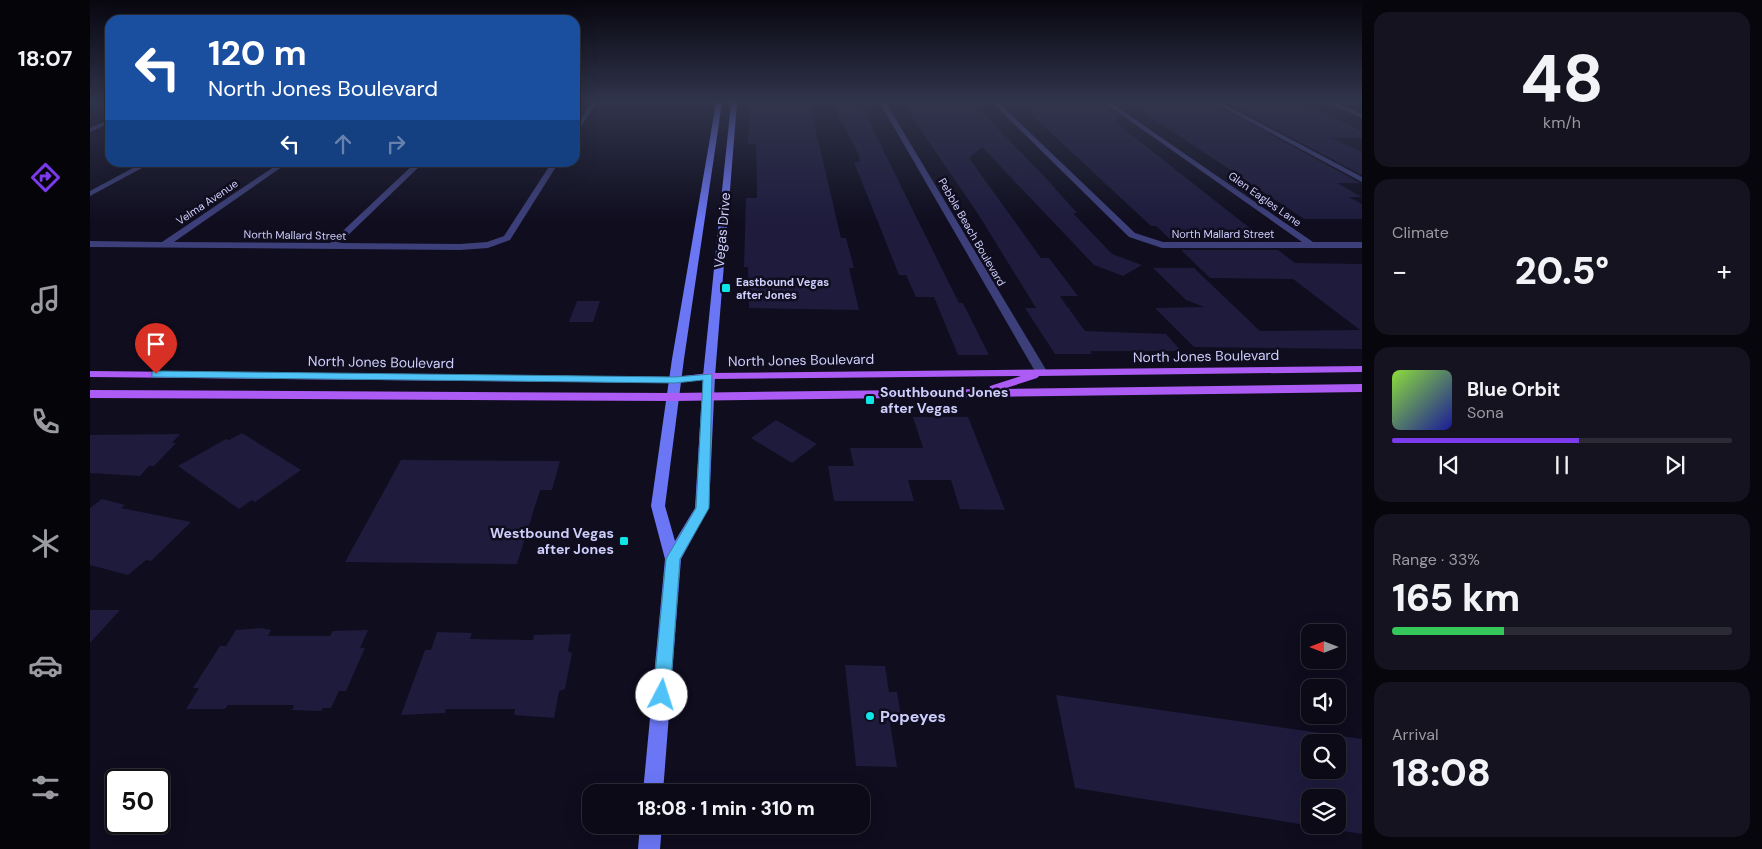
<!DOCTYPE html>
<meta charset="utf-8">
<style>
:root{--surface:#0b0a16;--page:#14131f;--text:#f1f3f6;--muted:#9a9aa1;--line:#2b2b35;--accent:#7c3aed}
body{margin:0;font-family:"DM Sans",sans-serif;background:var(--page);color:var(--text);height:100vh;display:flex;flex-direction:column;font-size:19px;white-space:nowrap}
*{box-sizing:border-box;margin:0}
p{font-size:16px;color:var(--muted)}
.icon{flex:none;width:28px;height:28px;fill:none;stroke:currentColor;stroke-width:2;stroke-linecap:round;stroke-linejoin:round}
.map{position:relative;flex:1;overflow:hidden}
.side{display:flex;flex-direction:column;gap:12px;padding:12px;background:#06060c;width:400px}
.side>*{flex:none}
.banner{position:absolute;left:15px;top:15px;width:475px;height:152px;border-radius:15px;box-shadow:0 5px 20px #0002,0 0 0 1px var(--line);background:#1a4fa0;color:#fff;overflow:hidden}
.needle{width:32px;rotate:270deg}
.buttons{position:absolute;left:1211px;top:624px;display:grid;gap:10px}
.buttons a{display:grid;place-items:center;width:45px;height:45px;border-radius:10px;background:var(--surface);box-shadow:0 5px 20px #0002,0 0 0 1px var(--line);font-size:25px}
.speed{position:absolute;left:15px;top:769px;display:flex;gap:10px;font-size:25px;font-weight:700;text-align:center}
.speed>*{display:grid;place-content:center;width:65px;height:65px;border-radius:50%;background:var(--surface);box-shadow:0 5px 20px #0002,0 0 0 1px var(--line);line-height:1}
.speed .limit{border:2px solid #111;border-radius:8px;background:#fff;color:#111}
.pin{position:absolute;display:grid;place-items:center;width:42px;height:42px;color:#fff;margin:-51px -21px;border-radius:50% 50% 50% 0;rotate:-45deg;box-shadow:0 0 5px #0007}
.pin .icon{rotate:45deg}
.me{position:absolute;width:55px;margin:-28px;rotate:5deg;stroke-linejoin:round;filter:drop-shadow(0 0 4px #0008)}
.turn{display:flex;align-items:center;gap:18px;height:105px;padding:0 20px;font-size:22px}
.turn .icon{width:65px;height:65px;stroke-width:2.5}
.turn b{display:block;font-size:35px;line-height:42px}
.lanes{display:flex;align-items:center;height:48px;padding:0 20px;background:#0003;justify-content:center;gap:25px;direction:ltr}
.lanes .off{opacity:.35}
.big{font-size:38px;font-weight:800;line-height:1.1}
.side .widget{flex:1;display:flex;flex-direction:column;justify-content:center;gap:8px;min-width:0;padding:0 18px;border-radius:15px;background:var(--page)}
.side .dial{align-items:center;gap:0}
.dial b{font-size:65px;line-height:1}
.song{display:flex;align-items:center;gap:15px}
.cover{width:60px;height:60px;border-radius:8px;background:linear-gradient(135deg,hsl(90 70% 55%),hsl(240 70% 35%))}
.played{height:5px;border-radius:2px;background:linear-gradient(90deg,var(--accent) 55%,var(--line) 55%)}
.keys{display:flex;justify-content:space-around;direction:ltr}
.heat{display:flex;justify-content:space-between;align-items:center;font-size:28px;direction:ltr}
.charge{height:8px;border-radius:4px;background:linear-gradient(90deg,#34c759 33%,var(--line) 0)}
.trip{position:absolute;left:492px;top:784px;width:288px;height:50px;border-radius:15px;background:var(--surface);box-shadow:0 5px 20px #0002,0 0 0 1px var(--line);font-weight:800;line-height:50px;text-align:center}
main{display:flex;flex:1;min-height:0}
.dock{display:flex;flex-direction:column;width:90px;justify-content:space-around;align-items:center;background:#040409;color:var(--muted)}
.dock .icon{width:35px;height:35px}
.dock .on{color:var(--accent)}
.dock b{font-size:22px;color:var(--text)}
.map>svg:first-child{display:block}
</style>
<main>
<nav class="dock">
<b>18:07</b>
<svg class="icon on" aria-label="directions" viewBox="0 0 24 24"><path d="M12 3l9 9-9 9-9-9zM9 14v-3h6M13 9l2 2-2 2"/></svg>
<svg class="icon" aria-label="music" viewBox="0 0 24 24"><path d="M9 18V5l10-2v13"/><circle cx="6" cy="18" r="3"/><circle cx="16" cy="16" r="3"/></svg>
<svg class="icon" aria-label="phone" viewBox="0 0 24 24"><path d="M5 4h4l2 5-3 2q2 4 5 5l2-3 5 2v4C11 20 4 13 5 4z"/></svg>
<svg class="icon" aria-label="climate" viewBox="0 0 24 24"><path d="M12 3v18M4 7l16 10M4 17L20 7"/></svg>
<svg class="icon" aria-label="car" viewBox="0 0 24 24"><path d="M5 17H2v-5l4-1 3-4h7l3 4 3 1v5h-3M9 17h6M6 11h13"/><circle cx="7" cy="17" r="2"/><circle cx="17" cy="17" r="2"/></svg>
<svg class="icon" aria-label="filters" viewBox="0 0 24 24"><path d="M4 7h16M4 17h16"/><circle cx="9" cy="7" r="2"/><circle cx="15" cy="17" r="2"/></svg>
</nav>
<div class="map">
<svg width="1272" height="849" viewBox="0 0 1272 849">
<rect width="100%" height="100%" fill="#0f0d1e"/>
<g fill="#1e1b3d" fill-rule="evenodd">
<path d="M742,103L771,105L851,267L869,303H873L899,355H868L844,297H826L816,275H809L764,162H771L768,157H770Z"/>
<path d="M929,103H1013L1029,115L1025,122L1175,240H1081L1066,226H1061L1046,212Z"/>
<path d="M1040,103H1123L1270,183H1247L1272,197H1259L1272,204V219H1214Z"/>
<path d="M1136,103H1211L1272,131V138H1242L1272,152V175Z"/>
<path d="M701,104L720,106L751,238H756L764,268H759L769,310L659,308L658,267H654L656,198H667V184L666,144H658L660,105Z"/>
<path d="M813,104L885,105L953,175L987,213H983L1022,254L1052,265L1033,276L1004,265L892,147L879,158L951,258H959L988,296H970L978,308H981L979,309L995,331L1076,334L1091,351H1000L1002,354H965L935,308H946L888,214Z"/>
<path d="M1091,250H1188L1205,263L1272,264V349L1104,347L1065,308L1114,307L1096,300L1063,268H1104L1170,331L1270,330L1203,279L1120,278Z"/>
<path d="M487,301H510L503,322H479Z"/>
<path d="M823,417H878L915,510L870,509L861,480H818L824,501H744L738,466H764L760,448H833Z"/>
<path d="M686,420L727,444L702,463L661,438Z"/>
<path d="M152,433L211,470L165,502L162,500L149,509L88,466L136,439L139,440Z"/>
<path d="M90,434L82,443H86L64,466H59L50,476L0,473V435Z"/>
<path d="M311,460L470,461L462,490H450L427,564L255,562Z"/>
<path d="M12,499L35,505L31,508L101,522L61,561L56,560L38,575L0,565V508Z"/>
<path d="M0,610H30L0,643Z"/>
<path d="M172,628L181,630L178,636H240L243,631L278,630L270,648H275L256,691H249L241,708H233L231,711L202,710L204,705H138L135,709H96L109,688H103L130,646H136L146,630Z"/>
<path d="M347,632L382,633L380,639L443,640L444,635L481,634L478,651L482,653L475,689L469,691L464,718L424,715L425,709H356L355,713L311,715L335,650H341Z"/>
<path d="M755,665L795,666L799,692H807L811,716H799L807,767L766,766Z"/>
<path d="M966,695L1272,739V834L985,788ZM1220,742H1248V770H1220ZM1220,798H1248V825H1220Z"/>
</g>
<g fill="none" stroke-linecap="round" stroke-linejoin="round">
<g fill="#3c3f7a" fill-rule="evenodd">
<path d="M501,103H507L485,135V128Z"/>
<path d="M790,103H796L958,373L956,375L952,376L946,373Z"/>
<path d="M903,103H909L1045,233L1073,242H1212L1015,103H1021L1223,242H1272V248H1072L1039,237Z"/>
<path d="M1125,103H1132L1272,177V182Z"/>
<path d="M1238,103H1245L1272,114V118Z"/>
<path d="M20,119V123L0,132V128Z"/>
<path d="M54,162H63L0,196V191Z"/>
<path d="M191,162H199L84,242L240,243L326,162H334L250,243L370,244L397,242L414,236L462,162H469L420,240L398,248L370,250L0,247V241L72,242Z"/>
</g>
<g fill="#6b76f5" fill-rule="evenodd">
<path d="M626,103H632L594,359L575,506L585,541L605,508L613,376L641,103H647L625,376L619,508L591,559L573,792H553L575,559L561,506L582,359Z"/>
<path d="M550,825H572L570,849H548Z"/>
</g>
<path fill="#ac5cf4" fill-rule="evenodd" d="M1272,366V372L949,376L947,378L913,389L1272,384V392L583,401L0,398V390L583,393L899,389L900,386L931,376L619,379L585,383L0,377V371L585,377L619,373Z"/>
</g>
<linearGradient id="sky" x2="0" y2="1"><stop stop-color="#080710"/><stop offset="0.46" stop-color="#31354c"/><stop offset="1" stop-color="#31354c" stop-opacity="0"/></linearGradient>
<rect width="1272" height="222" fill="url(#sky)"/>
<path fill="#4fc3f7" stroke="#337fa1" d="M66,371L585,377L622,374L619,508L590,559L580,695L577,700L572,703L566,700L563,695L576,559L606,508L613,380L585,383L62,377V372Z"/>
<g fill="#10e5e5" stroke="#0f0d1e" stroke-width="2">
<rect x="631" y="283" width="10" height="10" rx="2.5"/>
<rect x="775" y="395" width="10" height="10" rx="2.5"/>
<rect x="529" y="536" width="10" height="10" rx="2.5"/>
<circle cx="780" cy="716" r="5"/>
</g>
<g text-anchor="middle" dominant-baseline="central" stroke-width="5" stroke-linejoin="round" paint-order="stroke">
<g font-size="11" fill="#cecefc" stroke="#0f0d1e">
<text transform="translate(1175 199) rotate(35)">Glen Eagles Lane</text>
<text transform="translate(117 202) rotate(-34)">Velma Avenue</text>
<text transform="translate(882 232) rotate(60)">Pebble Beach Boulevard</text>
<text x="1133" y="234">North Mallard Street</text>
<text transform="translate(205 235) rotate(1)">North Mallard Street</text>
</g>
<g font-size="11" font-weight="bold" fill="#cecefc" stroke="#0f0d1e" text-anchor="start">
<text x="646" y="282">Eastbound Vegas<tspan x="646" dy="13">after Jones</tspan></text>
</g>
<g font-size="14" fill="#cecefc" stroke="#0f0d1e">
<text transform="translate(632 230) rotate(-85)">Vegas Drive</text>
<text transform="translate(1116 356) rotate(-1)">North Jones Boulevard</text>
<text transform="translate(711 360) rotate(-1)">North Jones Boulevard</text>
<text transform="translate(291 362) rotate(1)">North Jones Boulevard</text>
</g>
<g font-size="14" font-weight="bold" fill="#cecefc" stroke="#0f0d1e" text-anchor="start">
<text x="790" y="392">Southbound Jones<tspan x="790" dy="16">after Vegas</tspan></text>
<text x="524" y="533" text-anchor="end">Westbound Vegas<tspan x="524" dy="16">after Jones</tspan></text>
</g>
<g font-size="16" font-weight="bold" fill="#cecefc" stroke="#0f0d1e" text-anchor="start">
<text x="790" y="716">Popeyes</text>
</g>
</g>
</svg>
<div class="buttons">
<a><svg class="needle" viewBox="-14 -14 28 28"><path d="M0-13l5 13h-10z" fill="#e53935"/><path d="M0 13l5-13h-10z" fill="#9a9aa1"/></svg></a>
<a><svg class="icon" aria-label="sound" viewBox="0 0 24 24"><path d="M4 9h4l5-4v14l-5-4H4zM17 9q2 3 0 6"/></svg></a>
<a><svg class="icon" aria-label="search" viewBox="0 0 24 24"><circle cx="10" cy="10" r="6"/><path d="M15 15l6 6"/></svg></a>
<a><svg class="icon" aria-label="layers" viewBox="0 0 24 24"><path d="M12 4l9 5-9 5-9-5zM3 14l9 5 9-5"/></svg></a>
</div>
<div class="speed"><div class="limit">50</div></div>
<div class="pin" style="left:66px;top:374px;background:#d93025"><svg class="icon" aria-label="arrive" viewBox="0 0 24 24"><path d="M6 21V4h12l-3 4 3 4H6"/></svg></div>
<svg class="me" style="left:572px;top:695px" viewBox="-20 -20 40 40"><circle r="19" fill="#fff"/><path d="M0-13L10 11 0 6-10 11z" fill="#4fc3f7"/></svg>
<div class="trip">18:08 · 1 min · 310 m</div>
<div class="banner">
<div class="turn"><svg class="icon" aria-label="left" viewBox="0 0 24 24"><path d="M17 20v-9H6M10 6l-5 5 5 5"/></svg><div><b>120 m</b>North Jones Boulevard</div></div>
<div class="lanes"><svg class="icon" aria-label="left" viewBox="0 0 24 24"><path d="M17 20v-9H6M10 6l-5 5 5 5"/></svg><svg class="icon off" aria-label="ahead" viewBox="0 0 24 24"><path d="M12 20V5M6 11l6-6 6 6"/></svg><svg class="icon off" aria-label="right" viewBox="0 0 24 24"><path d="M7 20v-9h11M14 6l5 5-5 5"/></svg></div>
</div>
</div>
<section class="side">
<div class="widget dial"><b>48</b><p>km/h</p></div>
<div class="widget"><p>Climate</p>
<div class="heat"><a>−</a><b class="big">20.5°</b><a>+</a></div>
</div>
<div class="widget">
<div class="song"><i class="cover"></i><div><b>Blue Orbit</b><p>Sona</p></div></div>
<div class="played"></div>
<div class="keys"><svg class="icon" aria-label="previous" viewBox="0 0 24 24"><path d="M18 5L8 12l10 7zM5 5v14"/></svg><svg class="icon" aria-label="pause" viewBox="0 0 24 24"><path d="M8 5v14M16 5v14"/></svg><svg class="icon" aria-label="next" viewBox="0 0 24 24"><path d="M6 5l10 7-10 7zM19 5v14"/></svg></div>
</div>
<div class="widget"><p>Range · 33%</p><b class="big">165 km</b><div class="charge"></div></div>
<div class="widget"><p>Arrival</p><b class="big">18:08</b></div>
</section>
</main>
